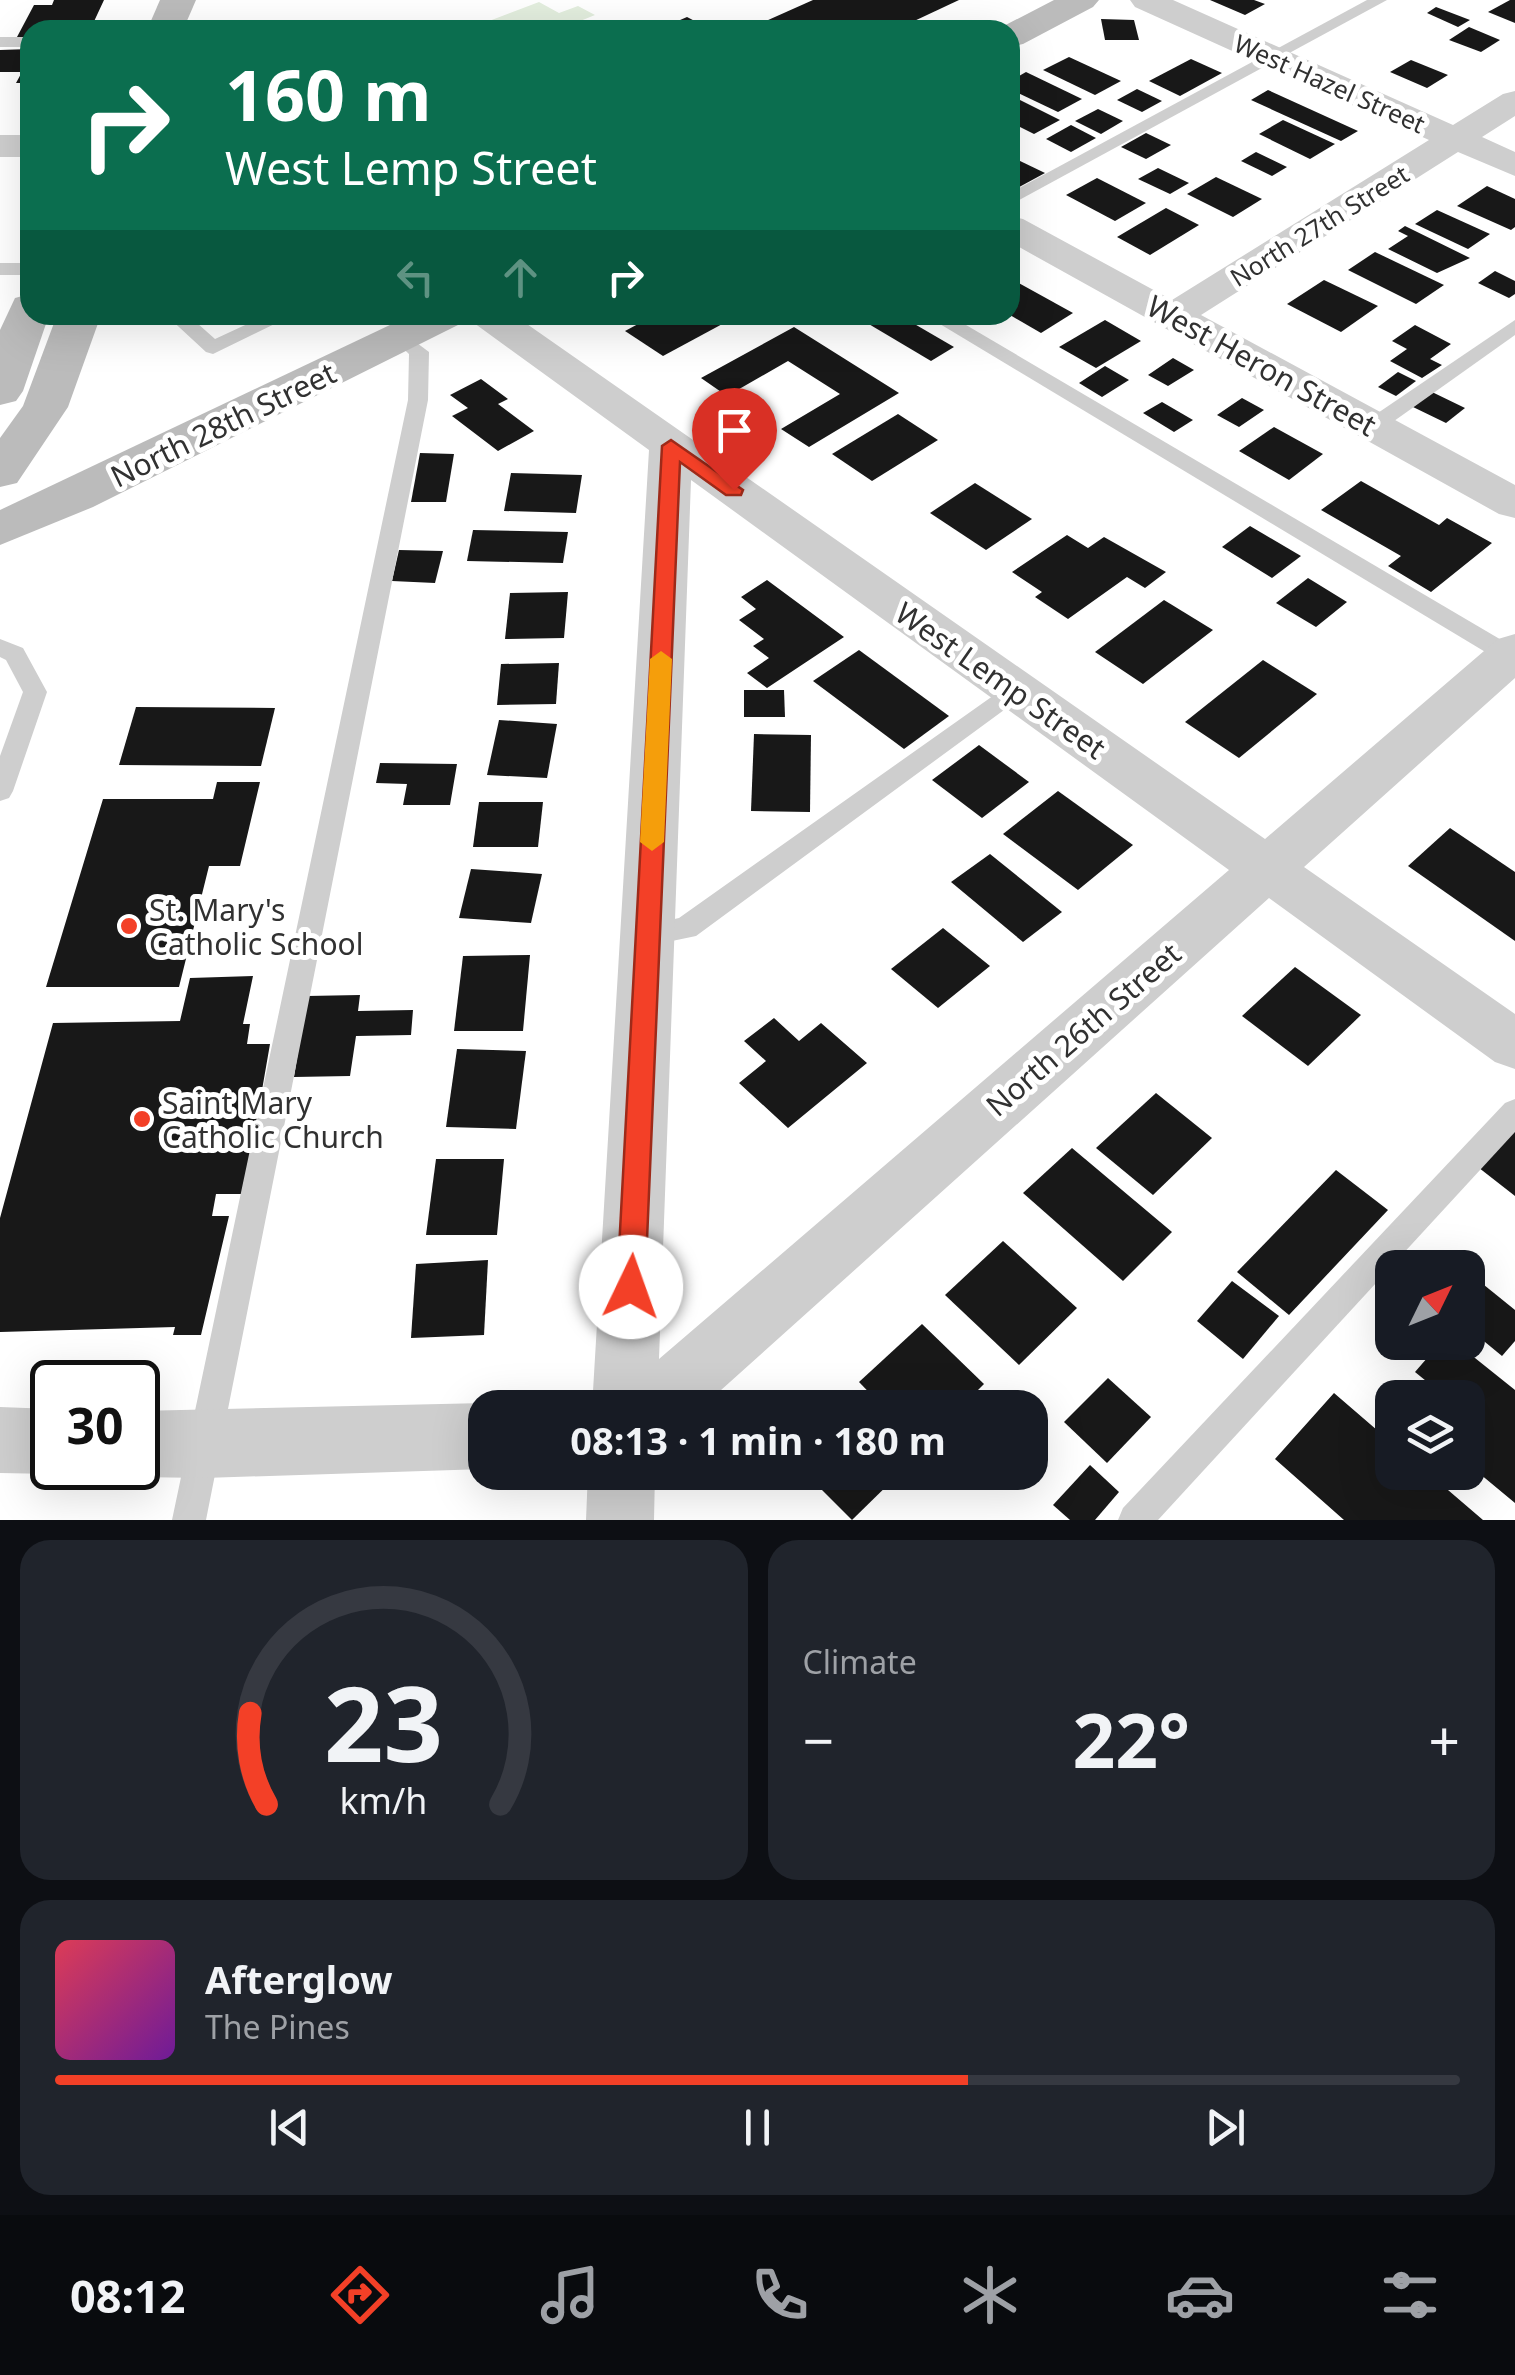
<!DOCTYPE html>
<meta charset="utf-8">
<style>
:root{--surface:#171b24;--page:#20242c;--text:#f1f3f6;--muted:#9ea1a6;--line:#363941;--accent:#f34027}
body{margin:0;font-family:"Noto Sans",sans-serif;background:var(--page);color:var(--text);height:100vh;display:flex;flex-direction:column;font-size:38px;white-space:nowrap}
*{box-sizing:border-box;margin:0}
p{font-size:32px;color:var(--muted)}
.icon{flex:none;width:55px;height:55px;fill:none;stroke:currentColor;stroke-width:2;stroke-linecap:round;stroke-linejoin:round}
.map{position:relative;height:1520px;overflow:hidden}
.drawer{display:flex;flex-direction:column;gap:20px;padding:20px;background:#0d0f14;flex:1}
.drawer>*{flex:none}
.hud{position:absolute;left:20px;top:20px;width:1000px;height:305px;border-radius:30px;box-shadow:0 10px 40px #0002;background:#0b6e4f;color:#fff;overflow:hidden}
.needle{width:65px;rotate:47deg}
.tools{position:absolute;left:1375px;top:1250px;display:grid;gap:20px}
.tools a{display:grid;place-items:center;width:110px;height:110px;border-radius:20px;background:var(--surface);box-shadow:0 10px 40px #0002;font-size:50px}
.speed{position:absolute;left:30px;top:1360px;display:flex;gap:20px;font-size:50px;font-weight:700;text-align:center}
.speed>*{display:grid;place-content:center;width:130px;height:130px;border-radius:50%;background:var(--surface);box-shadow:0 10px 40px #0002;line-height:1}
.speed .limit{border:5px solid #111;border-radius:15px;background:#fff;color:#111}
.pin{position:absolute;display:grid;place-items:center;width:85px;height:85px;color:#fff;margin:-102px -42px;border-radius:50% 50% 50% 0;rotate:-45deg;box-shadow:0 0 10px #0007}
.pin .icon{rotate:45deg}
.me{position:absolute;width:110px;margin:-55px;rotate:3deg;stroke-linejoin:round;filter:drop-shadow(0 0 8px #0008)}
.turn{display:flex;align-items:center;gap:35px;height:210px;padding:0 40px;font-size:45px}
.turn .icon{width:130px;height:130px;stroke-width:2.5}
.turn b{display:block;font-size:70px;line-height:85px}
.lanes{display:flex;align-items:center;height:95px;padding:0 40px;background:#0003;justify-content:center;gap:50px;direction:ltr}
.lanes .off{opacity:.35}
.big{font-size:75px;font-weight:700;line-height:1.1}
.drawer .tile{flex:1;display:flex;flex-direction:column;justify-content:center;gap:15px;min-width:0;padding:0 35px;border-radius:30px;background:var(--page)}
.drawer .dial{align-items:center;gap:0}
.dial svg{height:260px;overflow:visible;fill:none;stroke:var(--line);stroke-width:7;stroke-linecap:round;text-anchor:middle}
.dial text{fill:var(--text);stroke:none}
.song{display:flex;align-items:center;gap:30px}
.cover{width:120px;height:120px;border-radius:15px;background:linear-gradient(135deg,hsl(350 70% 55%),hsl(280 70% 35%))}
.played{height:10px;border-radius:5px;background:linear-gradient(90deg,var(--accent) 65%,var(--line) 65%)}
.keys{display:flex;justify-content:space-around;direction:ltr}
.heat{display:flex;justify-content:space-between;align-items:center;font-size:55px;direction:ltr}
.drawer .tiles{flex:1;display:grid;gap:20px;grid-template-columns:1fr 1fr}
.tile:last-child{grid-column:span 2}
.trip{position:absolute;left:468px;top:1390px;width:580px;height:100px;border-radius:30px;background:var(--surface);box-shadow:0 10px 40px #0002;font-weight:700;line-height:100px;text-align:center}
.menu{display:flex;height:160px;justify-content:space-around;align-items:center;background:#090b0e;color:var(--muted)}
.menu .icon{width:70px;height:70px}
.menu .selected{color:var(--accent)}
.menu b{font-size:45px;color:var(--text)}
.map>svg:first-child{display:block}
</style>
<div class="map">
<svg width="1515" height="1520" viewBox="0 0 1515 1520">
<rect width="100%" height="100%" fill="#fff"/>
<path fill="#e3eede" d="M539,2L559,13L578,6L595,15L558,30H483L476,26Z"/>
<g fill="#181818">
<path d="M54,0H104L90,30H30V37H17L34,5H52Z"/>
<path d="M813,0H959L895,30H746Z"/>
<path d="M1210,0H1254L1265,4L1245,15Z"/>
<path d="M1510,0H1515V23L1488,12Z"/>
<path d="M1436,7L1470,20L1458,27L1427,13Z"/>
<path d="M687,17L712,30H657Z"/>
<path d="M1101,19L1134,20L1139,40H1105Z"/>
<path d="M1469,27L1500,40L1481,52L1449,40Z"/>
<path d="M30,49V83H16L22,72H0V50Z"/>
<path d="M1069,57L1121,81L1095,95L1043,70Z"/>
<path d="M1191,59L1222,73L1180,96L1149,81Z"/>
<path d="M1411,60L1448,75L1427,88L1390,72Z"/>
<path d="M1026,72L1082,99L1058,112L1010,89V81Z"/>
<path d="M1137,89L1162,101L1142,112L1117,100Z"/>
<path d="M1268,90L1358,131L1341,141L1251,100Z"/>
<path d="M1010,95L1060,120L1034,134L1010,122Z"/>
<path d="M1098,109L1123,121L1101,134L1075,121Z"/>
<path d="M1283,120L1335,144L1310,159L1259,134Z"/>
<path d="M1071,125L1096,138L1071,152L1046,139Z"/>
<path d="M1146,133L1171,145L1146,159L1121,147Z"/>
<path d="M1256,152L1287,167L1272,176L1241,161Z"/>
<path d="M1018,160L1045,173L1012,191L1010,164Z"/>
<path d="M1158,168L1189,183L1170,194L1138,179Z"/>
<path d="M1216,177L1262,199L1233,217L1187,194Z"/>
<path d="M1097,178L1146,203L1115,221L1066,195Z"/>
<path d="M1487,186L1515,199V227L1511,230L1457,206Z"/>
<path d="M1166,208L1199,225L1150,255L1117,237Z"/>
<path d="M1437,210L1490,234L1468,249L1415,224Z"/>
<path d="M1405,226L1470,258L1437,273L1388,249L1408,236L1398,231Z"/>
<path d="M1375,252L1444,285L1416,304L1348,270Z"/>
<path d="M1495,271L1515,281V294L1509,298L1478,283Z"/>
<path d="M1324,280L1378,306L1341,332L1287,304Z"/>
<path d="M1015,281L1073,313L1041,333L1010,315V284Z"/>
<path d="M655,315H739L663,356L625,331Z"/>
<path d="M871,315H899L954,347L931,361L862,320Z"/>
<path d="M1105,320L1141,341L1096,368L1059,347Z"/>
<path d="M1415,325L1451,344L1430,359L1442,365L1422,378L1390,361L1407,349L1392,341Z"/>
<path d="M794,327L899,393L809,447L781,429L840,394L788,361L727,396L701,378Z"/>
<path d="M1173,358L1194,370L1168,386L1148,375Z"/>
<path d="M1105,366L1129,380L1102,397L1079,383Z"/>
<path d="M1398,372L1416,381L1396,396L1378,387Z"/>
<path d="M481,379L508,399L498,404L534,431L498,451L452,416L468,408L450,395Z"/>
<path d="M1432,392L1465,408L1446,423L1413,407Z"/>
<path d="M1242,398L1264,410L1239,427L1217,415Z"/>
<path d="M1162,402L1193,420L1174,432L1143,413Z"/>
<path d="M898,414L938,440L872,481L832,454Z"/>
<path d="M1274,427L1323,454L1289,480L1239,451Z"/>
<path d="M420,453L454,454L446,502H411Z"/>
<path d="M511,473L582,475L576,513L504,511Z"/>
<path d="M1361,481L1439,525L1447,518L1492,543L1431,592L1388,566L1401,556L1321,510Z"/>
<path d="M975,483L1032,519L986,550L930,513Z"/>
<path d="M1250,526L1301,556L1272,578L1222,547Z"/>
<path d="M473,530L568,532L563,563L467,561Z"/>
<path d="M1067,535L1088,548L1104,537L1166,572L1145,588L1127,577L1068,619L1035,597L1042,592L1012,572Z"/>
<path d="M399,550L443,551L435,583L392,581Z"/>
<path d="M1308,578L1347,602L1316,627L1276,603Z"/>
<path d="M767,580L844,637L767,688L747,673L769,658L753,646L764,639L739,620L756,609L741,597Z"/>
<path d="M568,592L564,638L505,639L510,593Z"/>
<path d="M1164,600L1213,630L1143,684L1095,652Z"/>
<path d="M859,650L949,716L904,749L813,681Z"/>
<path d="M1263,660L1317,694L1239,758L1185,722Z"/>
<path d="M559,663L556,704L497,705L501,664Z"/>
<path d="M744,690H784L785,717H744Z"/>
<path d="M136,707L275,708L261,766L119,765Z"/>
<path d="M499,720L557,724L547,778L487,775Z"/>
<path d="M754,734L811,735L810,812L751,811Z"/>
<path d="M979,745L1029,782L982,818L932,780Z"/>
<path d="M380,763L457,764L450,805H403L407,784L376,783Z"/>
<path d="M217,782H260L240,866H209L179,987H46L103,799H213Z"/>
<path d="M1058,791L1133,845L1078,890L1003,834Z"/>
<path d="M479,802H543L538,847H473Z"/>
<path d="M1450,828L1515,872V941L1408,866Z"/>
<path d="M990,854L1062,912L1023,942L951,882Z"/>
<path d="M471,869L542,874L531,923L459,918Z"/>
<path d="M943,928L990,966L938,1008L891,969Z"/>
<path d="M530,955L523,1031H454L463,956Z"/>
<path d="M1295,967L1361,1015L1308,1066L1242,1016Z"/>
<path d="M253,976L243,1024H250L247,1044H270L244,1194H216L212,1216H229L201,1335H173L175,1327L0,1332V1218L53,1023L180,1021L190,978Z"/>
<path d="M360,995L358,1011L413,1010L411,1035L356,1036L350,1076L294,1077L307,996Z"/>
<path d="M774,1018L799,1041L821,1023L867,1063L788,1128L739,1083L766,1061L744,1041Z"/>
<path d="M457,1049L526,1051L516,1129L446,1127Z"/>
<path d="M1156,1093L1212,1138L1153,1195L1096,1148Z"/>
<path d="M1515,1124V1196L1474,1164Z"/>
<path d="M1072,1148L1172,1232L1123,1281L1023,1193Z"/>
<path d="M436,1159H504L497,1235H426Z"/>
<path d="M1336,1170L1388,1210L1289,1315L1237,1272Z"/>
<path d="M1003,1241L1077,1308L1019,1365L945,1295Z"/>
<path d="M1440,1251L1461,1268H1426Z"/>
<path d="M488,1260L484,1335L411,1338L416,1264Z"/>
<path d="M1468,1272L1515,1310V1341L1502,1356L1468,1328Z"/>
<path d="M1232,1281L1279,1316L1243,1359L1197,1321Z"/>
<path d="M922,1324L984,1384L960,1408H884L859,1382Z"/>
<path d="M1441,1342H1455L1515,1390V1503L1468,1464V1442L1481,1425L1468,1414V1398H1447L1415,1372Z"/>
<path d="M1108,1378L1151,1417L1107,1463L1064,1422Z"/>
<path d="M1334,1393L1392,1443V1472H1427L1483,1520H1344L1275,1459Z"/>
<path d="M1090,1465L1119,1492L1095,1520H1070L1053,1505Z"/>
<path d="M804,1472H901L852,1520Z"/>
</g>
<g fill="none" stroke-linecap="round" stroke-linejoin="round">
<g fill="#cecece" fill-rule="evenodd">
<path d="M1367,0H1387L1010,205V193Z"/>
<rect x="0" y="37" width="30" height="10"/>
<rect x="0" y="263" width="30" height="12"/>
<path d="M166,315H188L215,339L267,315H293L213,354L206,352Z"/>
<path d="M925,315H949L1515,648V663L1502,662Z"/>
<path d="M1515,320V335L1380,431H1366L1362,426L1366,421Z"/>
<path d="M401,331L429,352L428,400L206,1520H172L408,400L409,354L391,337Z"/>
<path d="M0,639L23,648L47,692L13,791L9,798L0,801V756L23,692L6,660L0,657Z"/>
<path d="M1014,681L1026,690L1023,696L696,936L648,946L638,943L634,935L638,927L679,918Z"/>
<path d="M1515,1099V1132L1158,1520H1118L1123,1508L1505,1103Z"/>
</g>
<g fill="#cecece" fill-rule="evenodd">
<path d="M1130,0H1173L1453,125L1503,94L1515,91V116L1482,137L1515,152V176L1458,152L1201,315L1515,485V518L1499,514L1010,242V216L1023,219L1172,300L1429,140L1135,7Z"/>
<rect x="0" y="135" width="30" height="22"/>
<path d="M468,315H514L1265,839L1498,639L1515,634V678L1304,867L1515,1014V1069L1495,1062L1269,898L701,1408H592L649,450L474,323ZM691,480L1229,870L659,1359Z"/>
<path d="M485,1403L495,1408H485V1469L204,1478L138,1477L115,1468H138V1411Z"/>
<path d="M0,1407L52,1409V1468H67L52,1474L0,1473Z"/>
<path d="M588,1472H655L654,1520H586Z"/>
</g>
<g fill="#bbb" fill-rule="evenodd">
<path d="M160,0H196L183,30H147Z"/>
<path d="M1054,0H1099L1093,7L1023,44L1010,47V30H996Z"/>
<path d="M30,294V315H49L23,391L16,401L0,405V330L15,298Z"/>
<path d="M57,315H101L68,407L17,483L0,487V438L23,406Z"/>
<path d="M411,315H467L460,324L93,507L0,545V510Z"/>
</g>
</g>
<path fill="#f34027" stroke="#9e2a19" stroke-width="2.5" d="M671,440L743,490L741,495H726L680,462L645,1287L641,1296L631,1300L621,1296L617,1287L662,446Z"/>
<path fill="#f59e0b" d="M661,651L672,659L664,842L652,851L640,842L650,659Z"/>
<g fill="#f34027" stroke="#fff" stroke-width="4">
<circle cx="129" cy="926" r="10"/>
<circle cx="142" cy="1119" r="10"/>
</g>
<g text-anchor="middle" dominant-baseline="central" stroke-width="10" stroke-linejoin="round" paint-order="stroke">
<g font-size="25" fill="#313131" stroke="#fff">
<text transform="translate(1330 83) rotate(24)">West Hazel Street</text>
<text transform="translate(1319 225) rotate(-32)">North 27th Street</text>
</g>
<g font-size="30" fill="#313131" stroke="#fff">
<text transform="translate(1262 365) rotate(29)">West Heron Street</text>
<text transform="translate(223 424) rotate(-26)">North 28th Street</text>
<text transform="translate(1001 680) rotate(35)">West Lemp Street</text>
<text transform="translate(1083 1029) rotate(-41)">North 26th Street</text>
</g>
<g font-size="30" fill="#313131" stroke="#fff" text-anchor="start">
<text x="149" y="909">St. Mary's<tspan x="149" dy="34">Catholic School</tspan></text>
<text x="162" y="1102">Saint Mary<tspan x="162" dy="34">Catholic Church</tspan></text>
</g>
</g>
</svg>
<div class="tools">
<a><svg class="needle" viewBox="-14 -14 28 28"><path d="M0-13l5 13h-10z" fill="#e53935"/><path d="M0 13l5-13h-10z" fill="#9ea1a6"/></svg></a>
<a><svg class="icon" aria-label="layers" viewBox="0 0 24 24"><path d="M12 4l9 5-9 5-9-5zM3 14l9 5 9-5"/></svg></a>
</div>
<div class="speed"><div class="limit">30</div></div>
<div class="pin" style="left:734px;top:490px;background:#d93025"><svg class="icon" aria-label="arrive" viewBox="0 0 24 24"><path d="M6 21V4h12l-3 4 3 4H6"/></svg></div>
<svg class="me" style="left:631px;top:1287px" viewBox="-20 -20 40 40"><circle r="19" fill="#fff"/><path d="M0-13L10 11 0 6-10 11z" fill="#f34027"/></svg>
<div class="trip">08:13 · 1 min · 180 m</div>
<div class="hud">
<div class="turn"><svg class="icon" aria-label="right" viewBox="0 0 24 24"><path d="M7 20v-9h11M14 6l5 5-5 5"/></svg><div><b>160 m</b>West Lemp Street</div></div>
<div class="lanes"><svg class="icon off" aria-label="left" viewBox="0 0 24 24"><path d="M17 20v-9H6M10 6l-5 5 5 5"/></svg><svg class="icon off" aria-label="ahead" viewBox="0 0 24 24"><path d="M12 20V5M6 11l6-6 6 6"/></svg><svg class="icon" aria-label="right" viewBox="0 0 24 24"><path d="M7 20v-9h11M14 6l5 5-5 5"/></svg></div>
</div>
</div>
<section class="drawer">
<div class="tiles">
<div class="tile dial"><svg viewBox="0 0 100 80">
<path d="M14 69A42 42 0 1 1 86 69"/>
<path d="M14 69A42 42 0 0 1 9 41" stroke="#f34027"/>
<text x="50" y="56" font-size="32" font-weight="700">23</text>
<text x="50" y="72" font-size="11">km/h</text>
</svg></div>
<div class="tile"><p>Climate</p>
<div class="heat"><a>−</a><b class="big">22°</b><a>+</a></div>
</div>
<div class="tile">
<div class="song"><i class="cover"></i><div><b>Afterglow</b><p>The Pines</p></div></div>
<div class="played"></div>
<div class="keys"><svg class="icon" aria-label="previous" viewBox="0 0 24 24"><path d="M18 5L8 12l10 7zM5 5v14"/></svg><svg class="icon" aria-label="pause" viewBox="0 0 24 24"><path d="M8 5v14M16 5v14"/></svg><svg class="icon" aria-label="next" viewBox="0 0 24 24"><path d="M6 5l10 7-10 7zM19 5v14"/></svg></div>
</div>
</div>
</section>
<nav class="menu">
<b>08:12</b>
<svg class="icon selected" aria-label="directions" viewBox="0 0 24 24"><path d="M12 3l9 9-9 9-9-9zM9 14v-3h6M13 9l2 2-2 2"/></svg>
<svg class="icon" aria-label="music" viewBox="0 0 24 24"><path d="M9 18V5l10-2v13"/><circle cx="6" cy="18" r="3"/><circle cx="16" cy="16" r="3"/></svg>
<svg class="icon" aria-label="phone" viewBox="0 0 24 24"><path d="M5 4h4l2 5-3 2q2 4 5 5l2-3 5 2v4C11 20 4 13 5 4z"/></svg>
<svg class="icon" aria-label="climate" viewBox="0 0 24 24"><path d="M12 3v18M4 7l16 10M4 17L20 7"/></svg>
<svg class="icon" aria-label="car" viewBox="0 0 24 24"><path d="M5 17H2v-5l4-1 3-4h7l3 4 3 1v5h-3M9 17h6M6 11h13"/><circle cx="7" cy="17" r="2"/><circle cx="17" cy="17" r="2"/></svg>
<svg class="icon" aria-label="filters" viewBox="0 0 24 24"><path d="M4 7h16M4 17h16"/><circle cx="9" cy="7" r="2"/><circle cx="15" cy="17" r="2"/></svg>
</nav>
